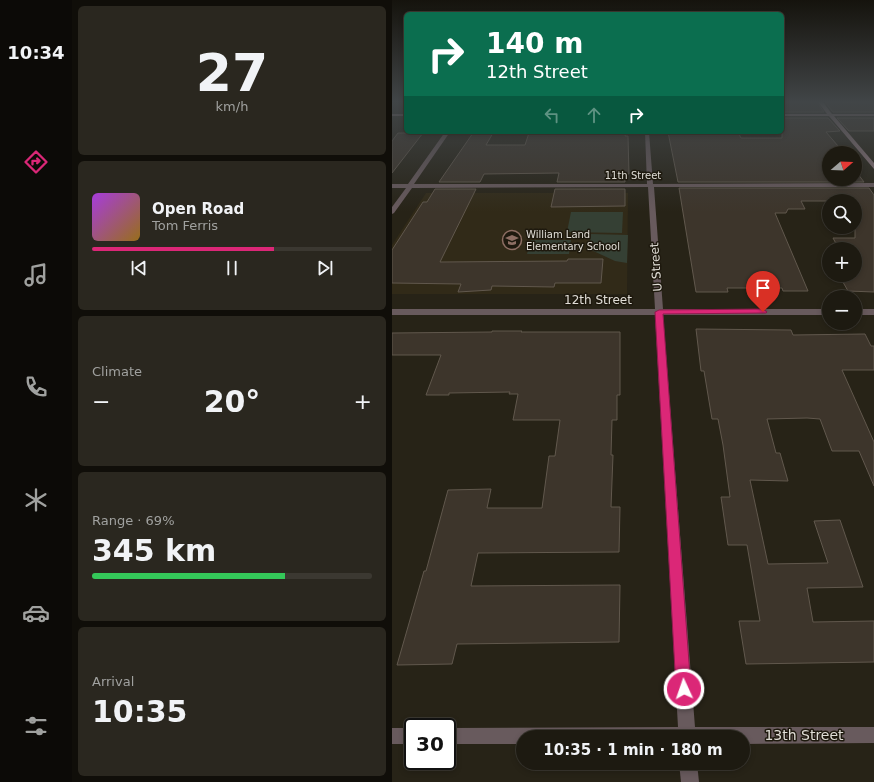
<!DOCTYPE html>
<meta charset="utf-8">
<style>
:root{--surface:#1d1a11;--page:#2a271f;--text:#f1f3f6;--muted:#a0a19f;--line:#3b3831;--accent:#db2777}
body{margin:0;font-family:"DejaVu Sans",sans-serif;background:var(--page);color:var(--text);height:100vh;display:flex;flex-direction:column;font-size:15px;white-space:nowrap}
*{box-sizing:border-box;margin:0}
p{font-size:13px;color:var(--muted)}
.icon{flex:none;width:22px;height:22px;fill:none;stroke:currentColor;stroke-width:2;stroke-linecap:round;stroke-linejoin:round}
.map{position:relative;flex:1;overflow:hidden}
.sheet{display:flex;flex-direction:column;gap:6px;padding:6px;background:#100e09;width:320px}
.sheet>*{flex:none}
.banner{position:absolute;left:12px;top:12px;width:380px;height:122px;border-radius:6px;box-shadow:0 2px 6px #0003,0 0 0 1px var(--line);background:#0b6e4f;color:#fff;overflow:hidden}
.needle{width:26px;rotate:71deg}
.tools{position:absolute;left:430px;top:146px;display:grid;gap:8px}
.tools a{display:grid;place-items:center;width:40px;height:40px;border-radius:50%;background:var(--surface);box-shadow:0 2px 6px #0003,0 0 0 1px var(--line);font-size:20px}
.speed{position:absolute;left:12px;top:718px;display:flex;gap:8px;font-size:20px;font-weight:700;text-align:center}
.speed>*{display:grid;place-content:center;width:52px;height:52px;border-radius:50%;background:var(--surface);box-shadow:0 2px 6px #0003,0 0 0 1px var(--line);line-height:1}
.speed .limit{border:2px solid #111;border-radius:6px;background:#fff;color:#111}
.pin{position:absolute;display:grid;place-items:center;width:34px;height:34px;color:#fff;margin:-41px -17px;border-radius:50% 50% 50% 0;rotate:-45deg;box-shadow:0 0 4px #0007}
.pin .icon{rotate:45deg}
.me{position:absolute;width:44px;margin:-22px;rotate:357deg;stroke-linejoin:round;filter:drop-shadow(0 0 3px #0008)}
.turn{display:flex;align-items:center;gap:14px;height:84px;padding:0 16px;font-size:18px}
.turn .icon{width:52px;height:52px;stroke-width:2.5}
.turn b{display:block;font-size:28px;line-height:34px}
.lanes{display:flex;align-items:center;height:38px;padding:0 16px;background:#0003;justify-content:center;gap:20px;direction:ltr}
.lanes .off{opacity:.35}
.big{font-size:30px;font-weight:700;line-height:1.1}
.sheet .card{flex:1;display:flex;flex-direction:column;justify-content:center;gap:6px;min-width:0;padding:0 14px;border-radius:6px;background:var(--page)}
.sheet .dial{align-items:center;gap:0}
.dial b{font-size:52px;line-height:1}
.song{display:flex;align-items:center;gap:12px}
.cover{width:48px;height:48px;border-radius:6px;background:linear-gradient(135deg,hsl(280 70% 55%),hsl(40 70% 35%))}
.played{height:4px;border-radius:2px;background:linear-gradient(90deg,var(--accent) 65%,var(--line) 65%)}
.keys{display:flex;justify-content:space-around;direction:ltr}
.heat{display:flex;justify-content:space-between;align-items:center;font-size:22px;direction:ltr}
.charge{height:6px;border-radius:3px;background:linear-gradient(90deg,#34c759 69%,var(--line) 0)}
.trip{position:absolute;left:124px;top:730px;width:234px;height:40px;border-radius:20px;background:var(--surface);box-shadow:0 2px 6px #0003,0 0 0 1px var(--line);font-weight:700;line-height:40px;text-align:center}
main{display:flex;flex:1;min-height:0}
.menu{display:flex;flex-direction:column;width:72px;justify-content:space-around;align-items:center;background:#0c0a07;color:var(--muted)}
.menu .icon{width:28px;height:28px}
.menu .on{color:var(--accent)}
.menu b{font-size:18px;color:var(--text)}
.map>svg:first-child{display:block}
</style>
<main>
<nav class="menu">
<b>10:34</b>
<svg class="icon on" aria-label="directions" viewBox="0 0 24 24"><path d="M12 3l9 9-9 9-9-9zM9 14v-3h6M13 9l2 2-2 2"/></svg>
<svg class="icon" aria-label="music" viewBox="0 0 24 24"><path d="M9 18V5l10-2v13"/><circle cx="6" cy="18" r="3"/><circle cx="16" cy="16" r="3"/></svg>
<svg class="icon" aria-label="phone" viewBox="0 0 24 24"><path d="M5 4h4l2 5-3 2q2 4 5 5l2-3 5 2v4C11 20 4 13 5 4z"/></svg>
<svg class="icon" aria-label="climate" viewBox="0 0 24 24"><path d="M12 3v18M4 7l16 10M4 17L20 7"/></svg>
<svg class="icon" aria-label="car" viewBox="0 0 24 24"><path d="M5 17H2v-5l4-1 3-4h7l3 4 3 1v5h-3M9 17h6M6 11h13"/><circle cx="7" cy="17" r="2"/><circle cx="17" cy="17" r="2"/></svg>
<svg class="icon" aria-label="filters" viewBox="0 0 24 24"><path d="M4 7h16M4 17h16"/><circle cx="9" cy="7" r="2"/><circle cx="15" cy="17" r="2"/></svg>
</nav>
<section class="sheet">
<div class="card dial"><b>27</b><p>km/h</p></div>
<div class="card">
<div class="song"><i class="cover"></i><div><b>Open Road</b><p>Tom Ferris</p></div></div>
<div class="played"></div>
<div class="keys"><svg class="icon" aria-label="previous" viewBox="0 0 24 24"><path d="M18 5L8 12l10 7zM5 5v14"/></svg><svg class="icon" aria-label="pause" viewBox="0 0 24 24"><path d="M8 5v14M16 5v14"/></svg><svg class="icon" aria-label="next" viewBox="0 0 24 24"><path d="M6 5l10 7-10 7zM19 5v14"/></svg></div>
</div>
<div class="card"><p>Climate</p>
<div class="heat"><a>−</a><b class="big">20°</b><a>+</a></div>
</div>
<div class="card"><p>Range · 69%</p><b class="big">345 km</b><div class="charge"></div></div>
<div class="card"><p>Arrival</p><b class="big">10:35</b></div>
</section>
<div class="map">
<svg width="482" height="782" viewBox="0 0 482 782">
<rect width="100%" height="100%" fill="#272317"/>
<path fill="#312a18" d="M34,193H236L235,294H0V245Z"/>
<g fill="#354034">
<path d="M179,212H231L230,233L175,232Z"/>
<path d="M199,234L236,235L235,263L223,261L197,249Z"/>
<path d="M139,240H179L177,254H135Z"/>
</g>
<g fill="#3d352b" stroke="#61584d">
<path d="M390,102H425L432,112H390Z"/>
<path d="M433,102L482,103V112H441Z"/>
<path d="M390,118H436L448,131L434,132L452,153H437V179H463V170L472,182H286L276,132H346L349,138H390Z"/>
<path d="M445,118H482V131H457Z"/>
<path d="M6,133H31L0,173V141Z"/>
<path d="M81,133H101L94,145H133L137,133H234L233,136H236L237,174H233V182H165L167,173L92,174L88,182H47Z"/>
<path d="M287,188H477L482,195V292L456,291L447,275H463V249H447L441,238H463V201H409L413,209H396L394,213H383L416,291H391L390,288H335L336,292H304Z"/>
<path d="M43,189H84L48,262L175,261L176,259H211L209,283H163L162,287L100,286L99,290L66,292L69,284L0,283V250L31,202H35Z"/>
<path d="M163,189H233V206L159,207Z"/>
<path d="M304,329L399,330L401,335L473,334L479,346H482V370H450L482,442V486L467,451H440L428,419L415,418L375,419L384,453H388L396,481L358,480L376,564L436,563L422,521L448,520L471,587L415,588L421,622L482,621V662L354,664L347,621H368L355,545H336L329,497H338L331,445L326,419H320L312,371H309Z"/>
<path d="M100,331H130L129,332H228V395H225V420H220L219,455H221L219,507H228L227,552L86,553L79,586L228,585L227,642L65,644L60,664L5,665L32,571H34L56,490L99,489L95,508H150L157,456H163L168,420H121L126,394H117L118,392L57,393V395H34L49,355H0V333L100,332Z"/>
</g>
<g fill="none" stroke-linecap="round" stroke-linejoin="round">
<g fill="#685a5d" fill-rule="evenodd">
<path d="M53,132H58L22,184H255L253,132H257L261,184L482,183V187H262L271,309H437V315H271L303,727H482V743L351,744V737H131V744H55V728L286,727L263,315H0V309H263L256,187L20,188L2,213L0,214V207L14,188H0V184H16Z"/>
<rect x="463" y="309" width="19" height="6"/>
<rect x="0" y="728" width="21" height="16"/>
<path d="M287,763H305L307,782H289Z"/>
</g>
<g fill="#8f797e" fill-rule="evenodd">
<path d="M426,102H431L440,114H482V116H442L482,163V169L437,116H390V114H435Z"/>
<rect x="0" y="114" width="14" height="2"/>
</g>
</g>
<linearGradient id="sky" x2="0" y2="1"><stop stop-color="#15130d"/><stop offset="0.48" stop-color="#414547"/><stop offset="1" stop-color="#414547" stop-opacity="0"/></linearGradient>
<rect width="482" height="212" fill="url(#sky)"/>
<path fill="#db2777" stroke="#8e194d" d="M371,309L375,312L374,313L271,314L299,689L297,694L292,696L286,694L284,689L263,312L267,310Z"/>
<defs>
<g id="school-ring" transform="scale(1)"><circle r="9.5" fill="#1e190e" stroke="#8d6e63" stroke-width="1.5"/><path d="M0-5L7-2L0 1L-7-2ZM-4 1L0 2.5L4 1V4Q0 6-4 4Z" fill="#8d6e63"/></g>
</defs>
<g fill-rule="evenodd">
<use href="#school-ring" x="120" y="240"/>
</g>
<g text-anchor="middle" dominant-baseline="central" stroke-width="3" stroke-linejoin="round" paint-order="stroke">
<g font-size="10" fill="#e0ddd6" stroke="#1e190e">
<text x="241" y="175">11th Street</text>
</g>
<g font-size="10" fill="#e0ddd6" stroke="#1e190e" text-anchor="start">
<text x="134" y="234">William Land<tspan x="134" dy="12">Elementary School</tspan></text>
</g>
<g font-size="12" fill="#e0ddd6" stroke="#1e190e">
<text transform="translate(264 267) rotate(-94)">U Street</text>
<text x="206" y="300">12th Street</text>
</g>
<g font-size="14" fill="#e0ddd6" stroke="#1e190e">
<text x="412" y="735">13th Street</text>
</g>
</g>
</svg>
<div class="tools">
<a><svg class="needle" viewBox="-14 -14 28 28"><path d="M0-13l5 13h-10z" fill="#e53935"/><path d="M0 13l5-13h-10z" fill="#a0a19f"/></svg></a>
<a><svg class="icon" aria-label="search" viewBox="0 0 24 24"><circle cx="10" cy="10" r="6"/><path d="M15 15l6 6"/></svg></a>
<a>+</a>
<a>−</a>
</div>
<div class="speed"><div class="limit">30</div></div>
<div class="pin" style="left:371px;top:312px;background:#d93025"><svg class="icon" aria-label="arrive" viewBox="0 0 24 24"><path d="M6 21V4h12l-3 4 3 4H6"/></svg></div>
<svg class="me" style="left:292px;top:689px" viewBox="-20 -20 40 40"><circle r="17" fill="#db2777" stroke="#fff" stroke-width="3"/><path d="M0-11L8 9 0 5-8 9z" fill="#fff"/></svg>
<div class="trip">10:35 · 1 min · 180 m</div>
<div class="banner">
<div class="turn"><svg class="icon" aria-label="right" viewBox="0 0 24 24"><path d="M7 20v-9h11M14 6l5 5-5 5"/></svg><div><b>140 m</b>12th Street</div></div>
<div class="lanes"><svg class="icon off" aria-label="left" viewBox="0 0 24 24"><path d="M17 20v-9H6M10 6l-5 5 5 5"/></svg><svg class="icon off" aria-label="ahead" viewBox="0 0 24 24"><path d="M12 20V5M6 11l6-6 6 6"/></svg><svg class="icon" aria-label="right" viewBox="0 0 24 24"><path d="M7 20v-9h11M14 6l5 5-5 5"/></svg></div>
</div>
</div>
</main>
